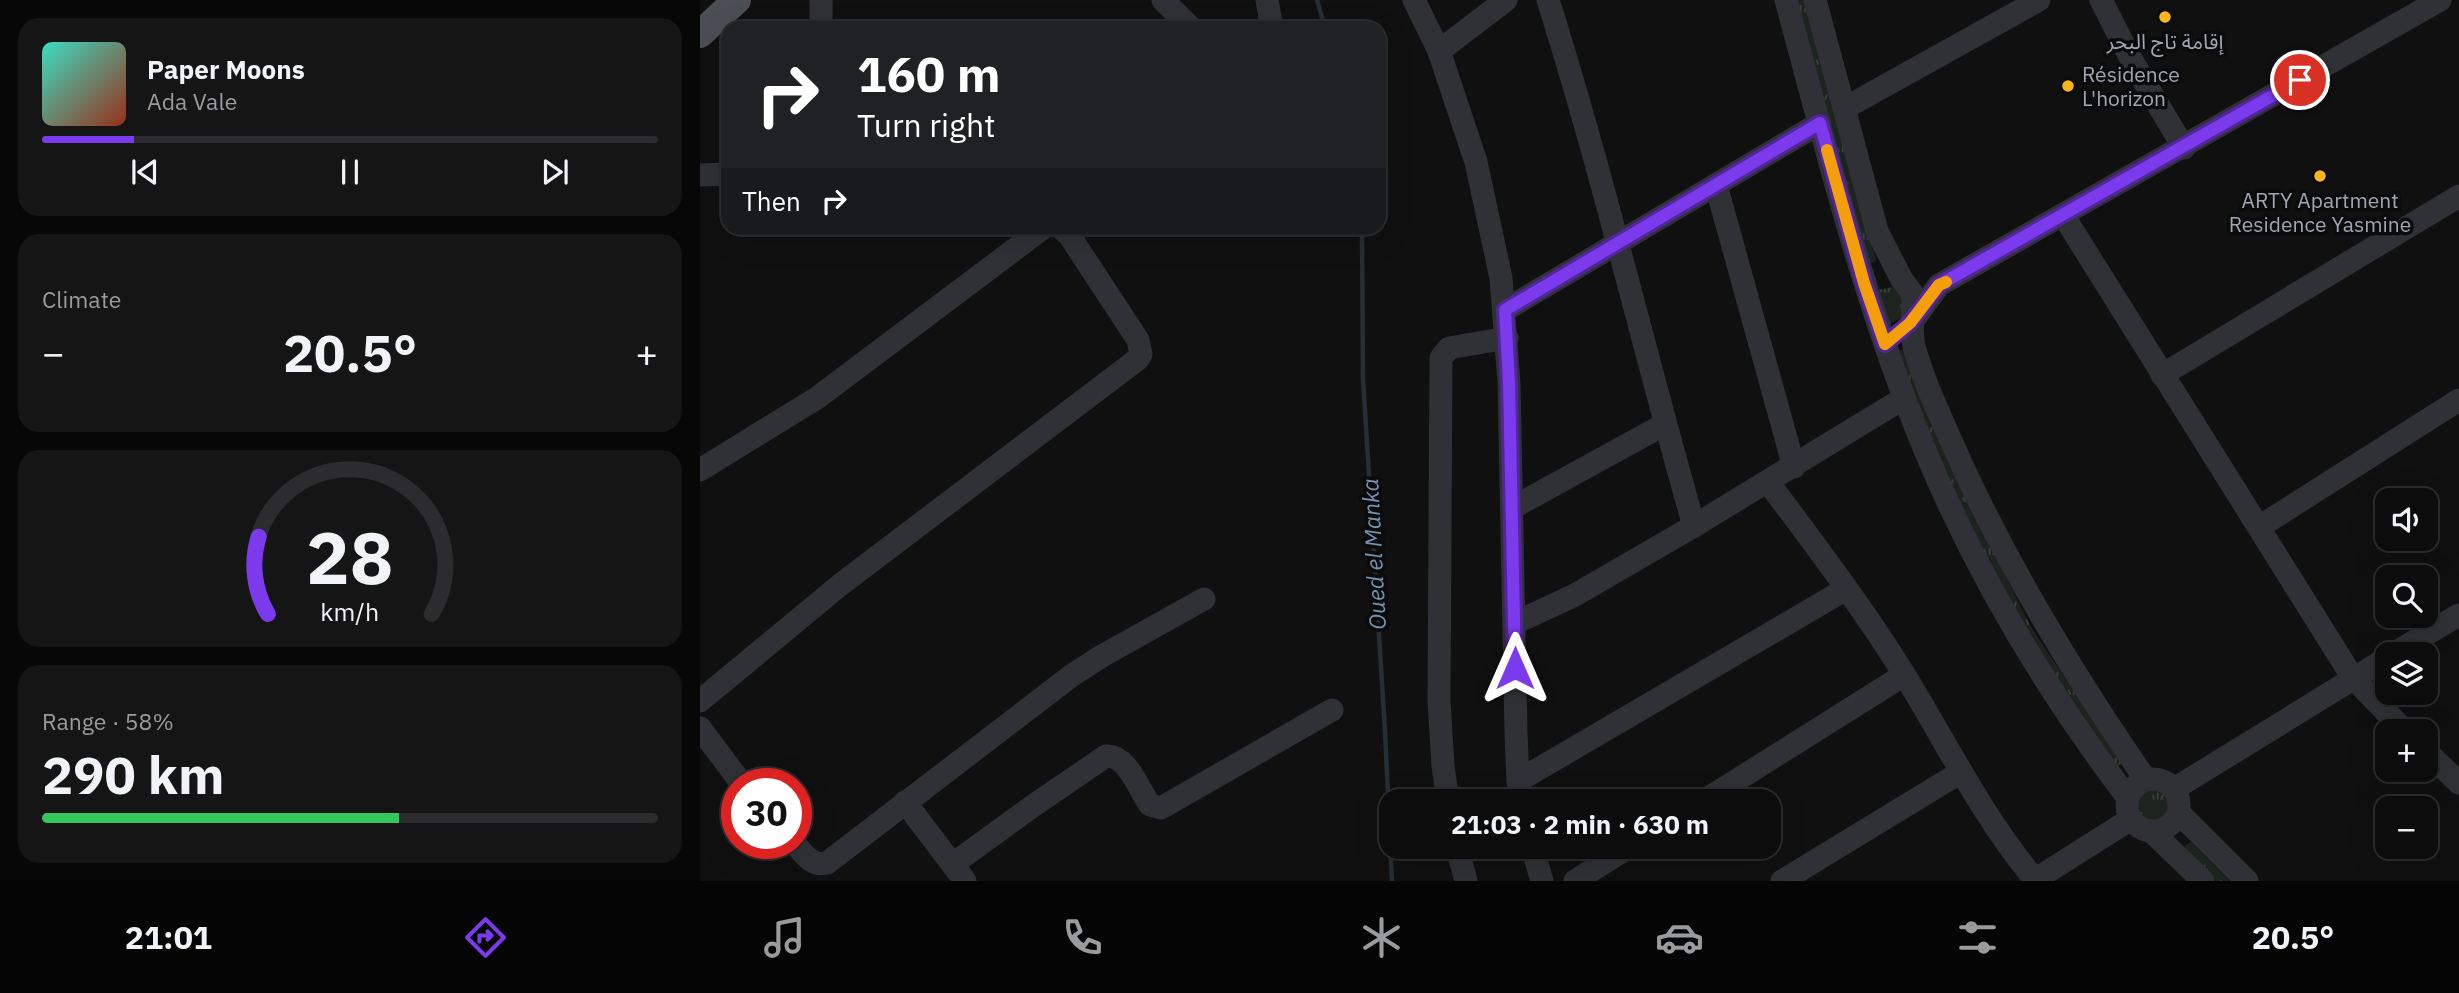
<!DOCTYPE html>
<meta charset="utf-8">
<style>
:root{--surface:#0c0c0d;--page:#151516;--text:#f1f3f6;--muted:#9a9b9d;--line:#2c2c2e;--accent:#7c3aed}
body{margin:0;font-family:"IBM Plex Sans","Noto Sans Arabic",sans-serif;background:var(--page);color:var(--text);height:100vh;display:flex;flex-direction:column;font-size:26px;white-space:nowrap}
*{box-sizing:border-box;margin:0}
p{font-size:23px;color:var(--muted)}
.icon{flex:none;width:38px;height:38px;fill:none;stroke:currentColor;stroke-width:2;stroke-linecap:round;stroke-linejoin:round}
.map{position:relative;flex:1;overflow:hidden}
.details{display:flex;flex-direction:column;gap:18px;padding:18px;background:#070707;width:700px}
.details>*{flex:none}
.top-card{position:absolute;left:21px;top:21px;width:665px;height:214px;border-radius:21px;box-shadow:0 7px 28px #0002,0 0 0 2px var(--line);background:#202124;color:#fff;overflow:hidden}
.tools{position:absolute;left:1675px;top:488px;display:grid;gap:14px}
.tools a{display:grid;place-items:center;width:63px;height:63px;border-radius:14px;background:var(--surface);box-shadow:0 7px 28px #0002,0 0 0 2px var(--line);font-size:35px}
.speed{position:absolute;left:21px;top:768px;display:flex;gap:14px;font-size:35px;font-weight:700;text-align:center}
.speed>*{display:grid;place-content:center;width:91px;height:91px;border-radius:50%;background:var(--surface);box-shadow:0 7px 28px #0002,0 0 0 2px var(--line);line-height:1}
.speed .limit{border:10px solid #d22;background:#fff;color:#111}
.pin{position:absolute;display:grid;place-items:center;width:60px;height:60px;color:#fff;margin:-30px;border:4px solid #fff;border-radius:50%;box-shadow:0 2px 7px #0007}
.me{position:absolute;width:77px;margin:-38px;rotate:0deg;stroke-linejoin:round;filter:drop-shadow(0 0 5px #0008)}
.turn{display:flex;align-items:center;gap:24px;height:147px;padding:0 21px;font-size:32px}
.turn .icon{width:91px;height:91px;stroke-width:2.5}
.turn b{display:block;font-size:49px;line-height:60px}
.then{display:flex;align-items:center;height:66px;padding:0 21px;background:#0003;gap:14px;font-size:26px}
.big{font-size:52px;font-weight:700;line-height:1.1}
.details .card{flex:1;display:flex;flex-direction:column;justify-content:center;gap:10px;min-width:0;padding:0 24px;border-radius:21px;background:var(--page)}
.details .dial{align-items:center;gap:0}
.dial svg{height:182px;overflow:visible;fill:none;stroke:var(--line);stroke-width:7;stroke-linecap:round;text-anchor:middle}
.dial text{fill:var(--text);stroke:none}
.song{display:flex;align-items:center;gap:21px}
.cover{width:84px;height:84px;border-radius:10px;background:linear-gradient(135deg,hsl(170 70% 55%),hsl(10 70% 35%))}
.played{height:7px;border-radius:4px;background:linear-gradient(90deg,var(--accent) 15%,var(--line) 15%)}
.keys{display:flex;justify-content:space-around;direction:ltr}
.heat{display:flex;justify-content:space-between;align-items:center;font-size:38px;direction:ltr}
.charge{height:10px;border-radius:5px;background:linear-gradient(90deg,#34c759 58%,var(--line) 0)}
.trip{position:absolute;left:679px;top:789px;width:402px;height:70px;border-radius:21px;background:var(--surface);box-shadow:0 7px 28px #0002,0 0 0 2px var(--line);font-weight:700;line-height:70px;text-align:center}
.tabs{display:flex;height:112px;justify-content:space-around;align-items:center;background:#050505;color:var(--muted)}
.tabs .icon{width:49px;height:49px}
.tabs .active{color:var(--accent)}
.tabs b{font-size:32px;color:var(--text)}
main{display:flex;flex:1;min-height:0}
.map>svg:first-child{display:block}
</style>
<main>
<section class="details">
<div class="card">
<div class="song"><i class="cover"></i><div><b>Paper Moons</b><p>Ada Vale</p></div></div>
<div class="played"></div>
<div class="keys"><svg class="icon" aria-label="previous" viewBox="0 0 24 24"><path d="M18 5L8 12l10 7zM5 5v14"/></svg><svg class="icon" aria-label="pause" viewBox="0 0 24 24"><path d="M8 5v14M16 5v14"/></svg><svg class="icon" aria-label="next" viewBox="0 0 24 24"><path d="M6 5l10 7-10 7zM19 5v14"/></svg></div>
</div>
<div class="card"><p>Climate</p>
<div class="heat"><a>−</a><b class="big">20.5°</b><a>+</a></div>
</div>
<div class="card dial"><svg viewBox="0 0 100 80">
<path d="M14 69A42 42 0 1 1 86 69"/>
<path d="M14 69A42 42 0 0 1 10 35" stroke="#7c3aed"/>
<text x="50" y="56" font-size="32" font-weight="700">28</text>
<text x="50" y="72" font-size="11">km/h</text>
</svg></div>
<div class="card"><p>Range · 58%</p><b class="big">290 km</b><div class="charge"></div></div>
</section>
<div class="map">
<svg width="1759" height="881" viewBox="0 0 1759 881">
<defs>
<pattern id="grass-tufts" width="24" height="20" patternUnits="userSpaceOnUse" patternTransform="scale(1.75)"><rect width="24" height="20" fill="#1c241d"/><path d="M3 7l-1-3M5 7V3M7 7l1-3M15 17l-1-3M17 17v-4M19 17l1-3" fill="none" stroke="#3a413b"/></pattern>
</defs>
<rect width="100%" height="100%" fill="#101011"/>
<g fill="url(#grass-tufts)">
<path d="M1096,0H1105L1176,261L1169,264Z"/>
<path d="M1194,287L1203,292L1204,316L1187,326L1176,290Z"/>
<path d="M1205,348L1285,536L1331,627L1422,764L1415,767C1366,693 1316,619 1276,539C1246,478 1221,415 1197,352Z"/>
<circle cx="1452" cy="804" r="16"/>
<path d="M1491,842L1530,881H1516L1482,848Z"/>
</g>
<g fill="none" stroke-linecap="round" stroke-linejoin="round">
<g stroke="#262e35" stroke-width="4.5">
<path d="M617,0L625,28"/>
<path d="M662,228L663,379L685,731L692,881"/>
</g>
<g stroke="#303136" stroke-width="23">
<path d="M121,0V28"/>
<path d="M463,0L491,28"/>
<path d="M567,0L572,28"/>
<path d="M714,0L739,51L776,162L801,278L809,383L816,732L818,781L821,802"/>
<path d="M848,0C903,174 944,351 994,526"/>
<path d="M1086,0C1122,133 1155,267 1204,397C1257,540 1335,676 1428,798"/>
<path d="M1115,0L1177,231L1202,280L1213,294C1214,312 1210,328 1214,346C1223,380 1239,413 1253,445C1305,563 1373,674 1446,780"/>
<path d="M1401,0L1432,61L1484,148"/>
<path d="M739,51L806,0"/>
<path d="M1145,108L1339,0"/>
<path d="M0,175L28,174"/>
<path d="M1016,185L1094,467"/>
<path d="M1363,215L1653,678L1706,732"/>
<path d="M805,310L1120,123"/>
<path d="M1212,322L1239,285L1740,0"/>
<path d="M1462,375L1759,196"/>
<path d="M0,470L117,398L343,228"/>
<path d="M1068,482C1115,545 1163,608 1204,674C1247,744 1283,818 1336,881"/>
<path d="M812,508L965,424"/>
<path d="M1559,527L1759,400"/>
<path d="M815,623L875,595L994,526L1204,398"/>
<path d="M1693,654L1759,615"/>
<path d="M0,701L140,585L438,359L441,354L438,340L369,235L361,228"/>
<path d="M0,728L42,784"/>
<path d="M1726,751L1759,783"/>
<circle cx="1453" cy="805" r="26"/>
<path d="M818,781L1146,589"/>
<path d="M1474,789L1687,658"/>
<path d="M205,802L265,881"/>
<path d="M748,802L743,766L739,701L741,358L749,348L807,338"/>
<path d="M1002,802L1204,675"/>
<path d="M1479,813L1547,881"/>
<path d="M1451,831L1503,881"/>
<path d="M95,844C104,854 112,867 127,863L371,676L402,656L504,599"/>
<path d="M757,847L766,881"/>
<path d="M832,847L842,881"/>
<path d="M253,864L330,808L406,756C427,754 439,790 450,805L461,808L632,710"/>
<path d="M875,881L929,847"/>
<path d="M1082,881L1261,772"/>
<path d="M1333,881L1431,819"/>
</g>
<path stroke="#4c4e56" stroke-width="28" d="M0,34L37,0"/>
</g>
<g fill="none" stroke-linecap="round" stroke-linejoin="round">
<g stroke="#51269a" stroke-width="18">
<path id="route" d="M815,668L809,383L805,310L1120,123L1164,283L1185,344L1210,323L1239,285L1600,80"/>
</g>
<use href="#route" stroke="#7c3aed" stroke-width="12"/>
<path stroke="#f59e0b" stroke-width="12" d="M1127,150L1164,283L1185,344L1210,323L1239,285L1246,282"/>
</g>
<g fill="#fcb61d" stroke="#0b0b0c" stroke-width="2.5">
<circle cx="1465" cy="17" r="7"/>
<circle cx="1368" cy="86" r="7"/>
<circle cx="1620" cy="176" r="7"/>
</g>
<g text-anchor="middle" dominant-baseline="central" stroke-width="7" stroke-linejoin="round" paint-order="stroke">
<g font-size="21" fill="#a0a5b3" stroke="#0b0b0c">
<text x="1465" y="41">إقامة تاج البحر</text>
<text x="1382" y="74" text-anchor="start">Résidence<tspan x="1382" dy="24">L'horizon</tspan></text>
<text x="1620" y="200">ARTY Apartment<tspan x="1620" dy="24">Residence Yasmine</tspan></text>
</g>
<g font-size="23" font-style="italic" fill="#7493b1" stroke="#0b0b0c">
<text transform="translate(673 554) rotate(-93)">Oued el Manka</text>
</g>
</g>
</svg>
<div class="tools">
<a><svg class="icon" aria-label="sound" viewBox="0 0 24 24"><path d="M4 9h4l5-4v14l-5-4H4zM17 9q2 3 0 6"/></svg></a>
<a><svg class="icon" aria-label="search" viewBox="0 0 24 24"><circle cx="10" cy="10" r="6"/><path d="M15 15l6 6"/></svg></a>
<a><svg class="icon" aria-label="layers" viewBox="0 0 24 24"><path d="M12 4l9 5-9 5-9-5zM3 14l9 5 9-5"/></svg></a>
<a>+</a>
<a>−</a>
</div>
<div class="speed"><div class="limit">30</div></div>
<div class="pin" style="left:1600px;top:80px;background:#d93025"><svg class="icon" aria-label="arrive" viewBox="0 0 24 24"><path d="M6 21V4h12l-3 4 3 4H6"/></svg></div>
<svg class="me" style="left:815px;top:668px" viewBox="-20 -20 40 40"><path d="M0-17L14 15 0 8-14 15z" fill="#7c3aed" stroke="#fff" stroke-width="4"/></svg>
<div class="trip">21:03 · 2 min · 630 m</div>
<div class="top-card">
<div class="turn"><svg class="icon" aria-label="right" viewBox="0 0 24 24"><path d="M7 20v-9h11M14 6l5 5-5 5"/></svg><div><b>160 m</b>Turn right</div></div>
<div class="then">Then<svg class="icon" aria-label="right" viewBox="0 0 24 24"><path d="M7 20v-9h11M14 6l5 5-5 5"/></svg></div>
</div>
</div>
</main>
<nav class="tabs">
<b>21:01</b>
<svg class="icon active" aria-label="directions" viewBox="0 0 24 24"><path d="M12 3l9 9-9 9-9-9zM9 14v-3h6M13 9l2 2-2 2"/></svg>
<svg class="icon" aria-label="music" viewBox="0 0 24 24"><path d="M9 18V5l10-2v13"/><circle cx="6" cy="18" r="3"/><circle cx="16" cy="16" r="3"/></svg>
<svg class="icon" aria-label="phone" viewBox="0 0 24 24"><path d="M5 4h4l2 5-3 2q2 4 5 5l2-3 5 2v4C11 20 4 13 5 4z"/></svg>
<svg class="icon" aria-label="climate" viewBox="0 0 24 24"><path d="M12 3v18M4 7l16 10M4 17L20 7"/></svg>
<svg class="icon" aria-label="car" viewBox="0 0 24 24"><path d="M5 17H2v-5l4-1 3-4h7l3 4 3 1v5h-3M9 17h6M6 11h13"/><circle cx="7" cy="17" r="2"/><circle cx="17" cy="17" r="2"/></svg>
<svg class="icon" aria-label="filters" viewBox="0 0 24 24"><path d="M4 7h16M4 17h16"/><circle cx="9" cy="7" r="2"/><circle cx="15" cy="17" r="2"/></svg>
<b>20.5°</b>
</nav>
